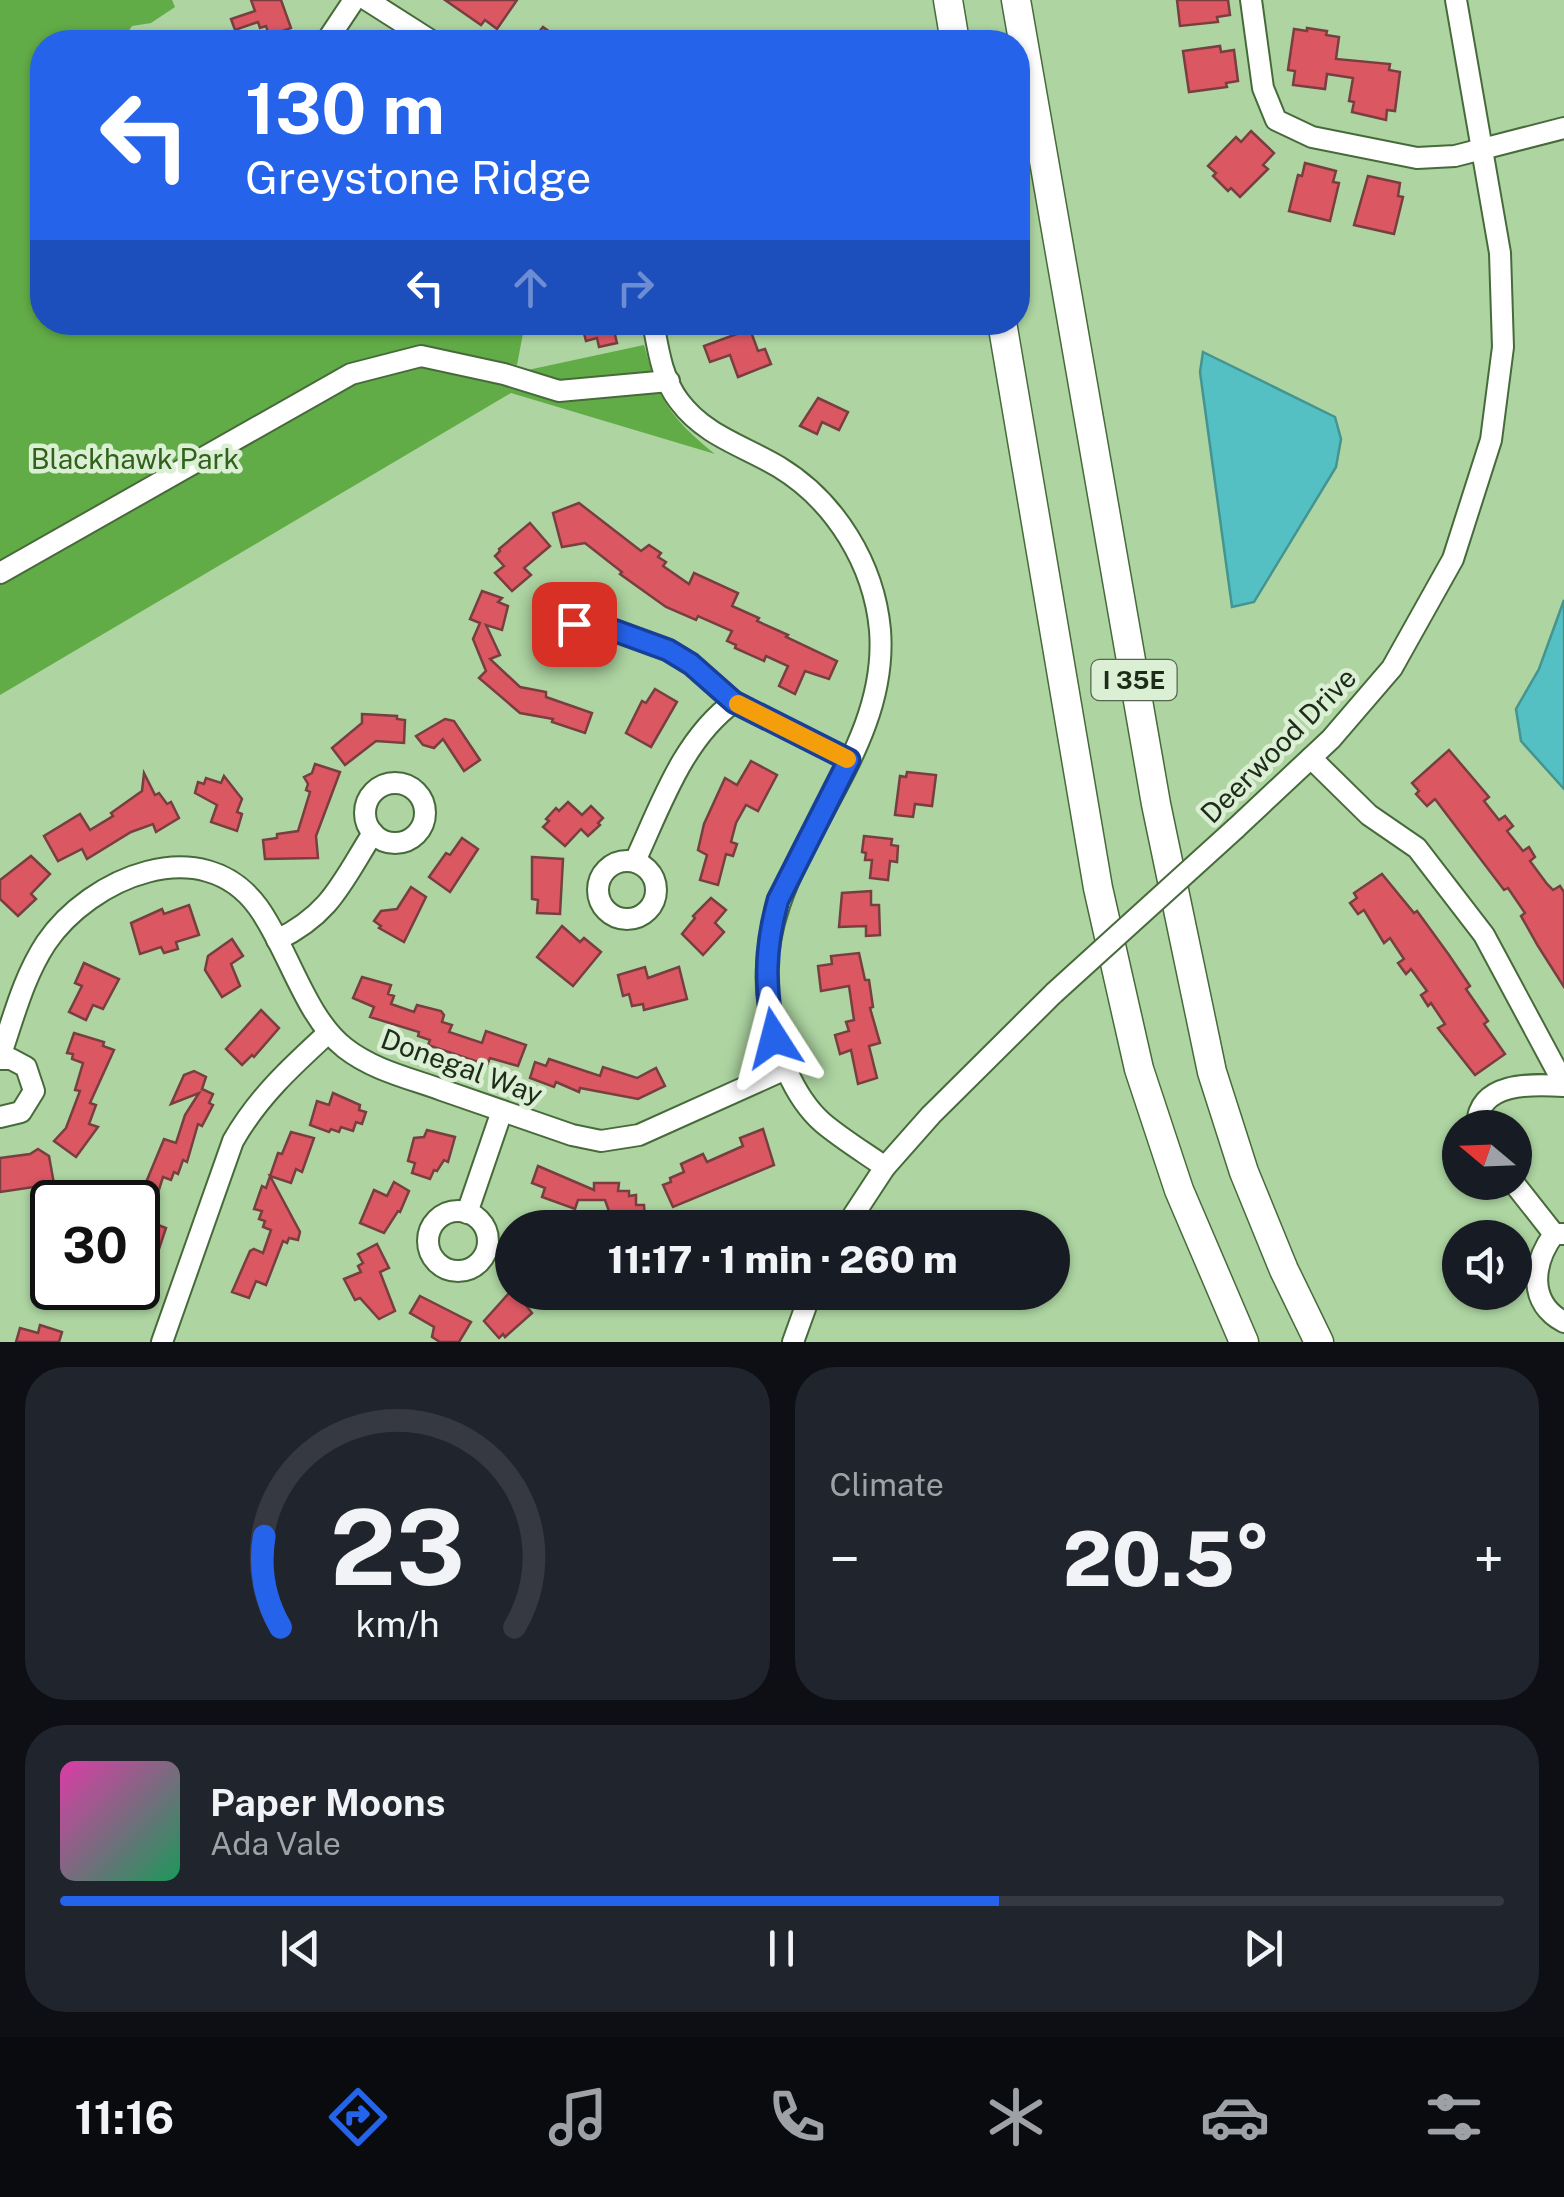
<!DOCTYPE html>
<meta charset="utf-8">
<style>
:root{--surface:#171b24;--page:#20242c;--text:#f1f3f6;--muted:#9ea1a6;--line:#363941;--accent:#2563eb}
body{margin:0;font-family:"Public Sans",sans-serif;background:var(--page);color:var(--text);height:100vh;display:flex;flex-direction:column;font-size:38px;white-space:nowrap}
*{box-sizing:border-box;margin:0}
p{font-size:32px;color:var(--muted)}
.icon{flex:none;width:55px;height:55px;fill:none;stroke:currentColor;stroke-width:2;stroke-linecap:round;stroke-linejoin:round}
.map{position:relative;height:1342px;overflow:hidden}
.side{display:flex;flex-direction:column;gap:25px;padding:25px;background:#0d0f14;flex:1}
.side>*{flex:none}
.hud{position:absolute;left:30px;top:30px;width:1000px;height:305px;border-radius:40px;box-shadow:0 2px 8px #0004;background:#2563eb;color:#fff;overflow:hidden}
.needle{width:65px;rotate:289deg}
.fabs{position:absolute;left:1442px;top:1110px;display:grid;gap:20px}
.fabs a{display:grid;place-items:center;width:90px;height:90px;border-radius:50%;background:var(--surface);box-shadow:0 2px 8px #0004;font-size:50px}
.speed{position:absolute;left:30px;top:1180px;display:flex;gap:20px;font-size:50px;font-weight:700;text-align:center}
.speed>*{display:grid;place-content:center;width:130px;height:130px;border-radius:50%;background:var(--surface);box-shadow:0 2px 8px #0004;line-height:1}
.speed .limit{border:5px solid #111;border-radius:15px;background:#fff;color:#111}
.pin{position:absolute;display:grid;place-items:center;width:85px;height:85px;color:#fff;margin:-42px;border-radius:20px;box-shadow:0 5px 15px #0006}
.me{position:absolute;width:110px;margin:-55px;rotate:351deg;stroke-linejoin:round;filter:drop-shadow(0 0 8px #0008)}
.turn{display:flex;align-items:center;gap:35px;height:210px;padding:0 50px;font-size:45px}
.turn .icon{width:130px;height:130px;stroke-width:2.5}
.turn b{display:block;font-size:70px;line-height:85px}
.lanes{display:flex;align-items:center;height:95px;padding:0 50px;background:#0003;justify-content:center;gap:50px;direction:ltr}
.lanes .off{opacity:.35}
.big{font-size:75px;font-weight:800;line-height:1.1}
.side .widget{flex:1;display:flex;flex-direction:column;justify-content:center;gap:15px;min-width:0;padding:0 35px;border-radius:40px;background:var(--page)}
.side .dial{align-items:center;gap:0}
.dial svg{height:260px;overflow:visible;fill:none;stroke:var(--line);stroke-width:7;stroke-linecap:round;text-anchor:middle}
.dial text{fill:var(--text);stroke:none}
.song{display:flex;align-items:center;gap:30px}
.cover{width:120px;height:120px;border-radius:15px;background:linear-gradient(135deg,hsl(320 70% 55%),hsl(150 70% 35%))}
.played{height:10px;border-radius:5px;background:linear-gradient(90deg,var(--accent) 65%,var(--line) 65%)}
.keys{display:flex;justify-content:space-around;direction:ltr}
.heat{display:flex;justify-content:space-between;align-items:center;font-size:55px;direction:ltr}
.side .tiles{flex:1;display:grid;gap:25px;grid-template-columns:1fr 1fr}
.widget:last-child{grid-column:span 2}
.trip{position:absolute;left:495px;top:1210px;width:575px;height:100px;border-radius:50px;background:var(--surface);box-shadow:0 2px 8px #0004;font-weight:800;line-height:100px;text-align:center}
.dock{display:flex;height:160px;justify-content:space-around;align-items:center;background:#090b0e;color:var(--muted)}
.dock .icon{width:70px;height:70px}
.dock .active{color:var(--accent)}
.dock b{font-size:45px;color:var(--text)}
.map>svg:first-child{display:block}
</style>
<div class="map">
<svg width="1564" height="1342" viewBox="0 0 1564 1342">
<rect width="100%" height="100%" fill="#add4a1"/>
<path fill="#62ac47" d="M0,0H172L175,7L151,23L132,26L121,42H42V322L525,323L517,365L449,353L490,378L644,345C660,402 669,416 715,454L511,393L0,695Z"/>
<g fill="#54c0c3" stroke="#449490" stroke-width="2.5">
<path d="M1203,352L1335,417L1341,439L1336,467L1254,602L1232,607L1200,372Z"/>
<path d="M1564,600V789L1521,741L1516,709L1539,669Z"/>
</g>
<g fill="#db5863" stroke="#783e40" stroke-width="2.5">
<path d="M251,0H281L291,28L269,36L266,26L260,28L258,22L235,30L231,19L255,11Z"/>
<path d="M445,0H517L497,29L485,20L481,25Z"/>
<path d="M1177,0H1228L1230,15L1217,17L1218,22L1180,26Z"/>
<path d="M543,27L564,42H531Z"/>
<path d="M1307,28L1327,31L1326,35L1339,37L1336,59L1390,64L1389,70L1400,72L1395,111L1387,110L1386,120L1352,112L1354,102L1349,101L1353,78L1327,74L1325,89L1293,85L1295,71L1288,70L1294,29L1307,31Z"/>
<path d="M1220,46L1221,52L1234,50L1238,81L1226,83L1227,87L1189,92L1183,51Z"/>
<path d="M1251,131L1274,153L1263,165L1268,169L1240,197L1231,188L1228,191L1213,176L1216,173L1208,166L1236,137L1241,142Z"/>
<path d="M1305,163L1336,171L1333,182L1339,183L1330,221L1289,211L1298,175L1302,176Z"/>
<path d="M1368,176L1400,183L1398,196L1403,197L1394,234L1354,225Z"/>
<path d="M581,322H612L617,343L599,347L597,338L586,341Z"/>
<path d="M750,329L758,351L765,349L771,364L738,377L730,355L710,362L704,346Z"/>
<path d="M818,398L848,412L839,430L822,422L817,434L800,426Z"/>
<path d="M579,503L641,551L649,545L661,553L658,557L666,562L663,566L689,584L694,573L738,593L732,606L759,618L757,621L788,635L786,637L837,661L829,679L805,671L795,694L779,686L788,666L766,656L764,661L735,648L736,645L727,641L732,631L698,616L696,620L666,607L620,574L622,572L585,543L562,547L553,513Z"/>
<path d="M530,523L550,546L524,568L531,575L512,591L495,573L504,566L495,556L500,551L499,549Z"/>
<path d="M482,591L502,598L498,602L508,606L502,630L486,625L500,655L490,659L520,687L546,692V697L592,713L585,733L552,722L553,719L520,713L479,678L486,671L473,639L480,623L470,619Z"/>
<path d="M655,689L677,702L651,747L626,733L642,701L646,703Z"/>
<path d="M362,714L397,716V719L405,720L404,743L376,741L345,765L332,748L362,723Z"/>
<path d="M445,719L454,721L480,760L464,771L443,739L434,748L423,745L416,736Z"/>
<path d="M1449,750L1489,797L1484,801L1499,820L1505,816L1513,826L1507,831L1523,851L1529,847L1535,857L1530,861L1547,884L1553,890L1560,886L1564,892V987L1538,946L1521,916L1525,913L1508,888L1504,890L1435,799L1427,806L1416,794L1419,791L1412,783Z"/>
<path d="M751,761L777,775L758,811L746,805L736,823L731,842L737,844L733,856L726,854L718,885L700,880L707,855L698,850L704,824L725,778L737,785Z"/>
<path d="M315,764L340,772L316,836L318,858L265,859L263,840L277,838V834L298,831L310,792L306,790L308,784L304,777L312,773Z"/>
<path d="M907,772L936,775L932,806L915,804L913,817L895,815L900,776L906,777Z"/>
<path d="M144,773L155,795L159,793L167,804L171,802L179,818L156,832L153,824L131,832L87,859L82,849L58,861L44,836L80,814L90,830L113,816L111,813L142,791Z"/>
<path d="M224,776L242,799L237,812L242,814L237,831L211,822L217,805L195,793L198,782L204,784L206,778L221,783Z"/>
<path d="M568,802L582,815L591,806L603,818L598,823L600,825L588,836L581,829L565,846L543,827L549,821L546,819L556,808L559,811Z"/>
<path d="M864,836L892,839L891,845L898,846L897,862L890,861L888,880L870,878L872,860H865L866,853L862,852Z"/>
<path d="M462,838L478,849L450,892L429,877L446,853L450,855Z"/>
<path d="M31,856L50,874L31,894L36,899L18,916L0,899V880Z"/>
<path d="M532,857L563,859L560,914L537,913L538,900L532,899Z"/>
<path d="M1382,874L1414,913L1417,911L1449,955L1470,986L1466,989L1488,1021L1484,1024L1505,1054L1475,1075L1438,1028L1445,1024L1431,1003L1428,1006L1421,995L1427,991L1411,969L1406,974L1398,963L1404,959L1390,938L1384,943L1364,910L1358,914L1350,903L1357,898L1354,893Z"/>
<path d="M411,887L426,897L404,942L379,928L381,926L374,921L381,911L397,909Z"/>
<path d="M871,891V905H879L880,935L866,936V926L839,927L842,893Z"/>
<path d="M711,898L726,910L715,923L724,932L703,955L682,934L695,918L693,916Z"/>
<path d="M189,905L199,935L176,942L178,949L164,953L161,947L140,954L131,923L162,909L164,914Z"/>
<path d="M562,926L580,942L584,938L601,952L573,986L537,957Z"/>
<path d="M232,939L243,956L231,964L240,986L222,997L205,970L208,956Z"/>
<path d="M859,953L865,980H869L873,1007L870,1008L880,1043L869,1046L877,1078L858,1084L851,1050L840,1054L835,1035L849,1031L846,1022L854,1020L849,986L821,991L818,966L832,964L831,956Z"/>
<path d="M84,963L119,979L103,1009L93,1005L86,1020L69,1012L82,986L75,983Z"/>
<path d="M645,967L648,978L679,967L687,999L644,1010L643,1004L632,1006L629,994L623,996L618,975Z"/>
<path d="M362,977L391,985L388,994L394,996L391,1004L414,1012L417,1005L441,1011L444,1015L442,1022L452,1025L449,1032L482,1043L486,1031L526,1045L518,1066L490,1058L487,1065L428,1045L430,1040L418,1036L419,1032L370,1017L374,1007L353,998Z"/>
<path d="M261,1010L279,1028L254,1057L252,1055L242,1065L226,1049Z"/>
<path d="M74,1033L104,1042L103,1046L114,1050L90,1103L96,1105L89,1124L98,1127L76,1157L54,1141L66,1128L80,1091L75,1090L83,1063L72,1059L73,1054L67,1053Z"/>
<path d="M549,1059L600,1076L603,1067L637,1078L656,1068L665,1086L638,1099L580,1088L579,1092L556,1082L554,1087L530,1078L535,1062L546,1066Z"/>
<path d="M194,1071L206,1077L202,1089L213,1094L209,1103L213,1105L202,1126L198,1124L187,1162L183,1160L178,1174L174,1172L171,1180L163,1177L153,1208L156,1213L153,1223L166,1228L158,1252L138,1245V1191L142,1192L164,1139L176,1143L185,1115L199,1093L171,1104L184,1075Z"/>
<path d="M333,1093L360,1105L359,1110L366,1112L362,1124L356,1122L353,1131L341,1127L339,1132L331,1129L329,1132L310,1125L317,1101L329,1105Z"/>
<path d="M763,1129L774,1165L673,1207L663,1185L671,1182L670,1178L684,1172L681,1164L703,1154L707,1162L743,1146L740,1138Z"/>
<path d="M427,1130L455,1137L448,1162L444,1160L437,1171L434,1170L430,1179L412,1173L415,1163L408,1161L414,1138L424,1137Z"/>
<path d="M291,1132L314,1138L302,1172L296,1169L291,1183L270,1176L300,1232L298,1240L289,1238L287,1243L283,1241L266,1285L256,1281L249,1298L232,1292L250,1251L254,1249L263,1253L271,1230L263,1227L265,1221L259,1219L262,1211L254,1209L262,1186L266,1188L278,1153L282,1154Z"/>
<path d="M38,1149L49,1156L54,1184L0,1192V1158L30,1154Z"/>
<path d="M538,1166L594,1190V1183H619L618,1191H629V1196L636,1195V1205H644L645,1219H618L610,1214L605,1200H578L575,1209L542,1197L545,1188L532,1183Z"/>
<path d="M394,1182L409,1191L400,1212L398,1211L384,1233L360,1223L374,1190L387,1196Z"/>
<path d="M377,1244L389,1268L380,1272L395,1311L379,1319L360,1298L355,1300L344,1279L361,1272L358,1266L363,1263L358,1254Z"/>
<path d="M510,1292H526L531,1299L525,1304L532,1313L505,1337L503,1334L499,1338L484,1321Z"/>
<path d="M420,1296L471,1322L459,1342H440L432,1337L434,1327L410,1313Z"/>
<path d="M40,1325L62,1332L59,1342H16L20,1328L38,1333Z"/>
</g>
<g fill="none" stroke-linecap="round" stroke-linejoin="round">
<g stroke="#476a3b" stroke-width="24">
<g id="minor">
<path d="M367,0L433,42"/>
<path d="M1251,0L1263,88L1276,120L1312,137L1417,158L1455,156L1564,128"/>
<path d="M326,42L354,0"/>
<path d="M653,322C658,349 662,379 679,401C705,436 744,446 779,467C835,501 874,564 880,630C891,770 746,865 769,1008C775,1047 792,1096 823,1123C842,1139 865,1153 885,1167"/>
<path d="M0,573L351,374L421,356L504,374L559,391L669,381"/>
<path d="M574,624L603,626L668,650L691,664L734,702L849,760"/>
<path d="M1311,758L1369,815L1417,848L1484,935L1564,1084"/>
<circle cx="395" cy="813" r="30"/>
<path d="M1236,828L1331,739L1392,668L1453,559L1491,440L1503,347L1500,253L1456,0"/>
<circle cx="627" cy="890" r="29"/>
<path d="M635,861C661,805 683,739 734,702"/>
<path d="M277,940C331,914 342,882 373,833"/>
<path d="M2,1058L3,1048C15,1012 25,975 46,943C90,878 202,830 258,907C288,948 305,1017 345,1048C373,1070 409,1078 442,1090C485,1105 529,1120 572,1135L601,1141L639,1135L788,1068"/>
<path d="M0,1059H11L26,1067L34,1091L21,1112L0,1117"/>
<path d="M1477,1128C1476,1081 1532,1084 1564,1086"/>
<path d="M1513,1182L1554,1234H1564"/>
<circle cx="458" cy="1241" r="30"/>
<path d="M467,1213L502,1111"/>
<path d="M845,1228L885,1167L931,1115L1054,993"/>
<path d="M1554,1234C1532,1264 1528,1303 1564,1322"/>
<path d="M162,1342L233,1141C258,1097 292,1066 328,1033"/>
<path d="M793,1342L811,1292"/>
</g>
</g>
<g stroke="#476a3b" stroke-width="31">
<g id="highway">
<path d="M948,0L955,42"/>
<path d="M1016,0L1156,804L1212,1072L1244,1172L1284,1270L1319,1342"/>
<path d="M1002,322L1098,888L1139,1069L1179,1190L1244,1342"/>
</g>
</g>
<use href="#minor" stroke="#fff" stroke-width="20"/>
<use href="#highway" stroke="#fff" stroke-width="28"/>
<g stroke="#476a3b" stroke-width="24" stroke-linecap="butt">
<path id="minor-bridge" d="M1054,993L1236,828"/>
</g>
<use href="#minor-bridge" stroke="#fff" stroke-width="20"/>
</g>
<g fill="none" stroke-linecap="round" stroke-linejoin="round">
<g stroke="#184099" stroke-width="25">
<path id="route" d="M574,624L602,626L668,650L691,664L734,702L849,760L778,900C764,951 765,986 774,1038"/>
</g>
<use href="#route" stroke="#2563eb" stroke-width="18"/>
<path stroke="#f59e0b" stroke-width="18" d="M738,704L847,759"/>
</g>
<g text-anchor="middle" dominant-baseline="central" stroke-width="9" stroke-linejoin="round" paint-order="stroke">
<rect fill="#dbefd4" stroke="#566650" stroke-width="2.5" x="1091.5" y="660" width="85" height="40" rx="8"/>
<g font-size="25" font-weight="bold" fill="#1d2c18">
<text x="1134" y="680">I 35E</text>
</g>
<g font-size="28" fill="#30621b" stroke="#dbefd4">
<text x="135" y="458">Blackhawk Park</text>
</g>
<g font-size="28" fill="#1d2c18" stroke="#dbefd4">
<text transform="translate(1278 745) rotate(-45)">Deerwood Drive</text>
<text transform="translate(462 1066) rotate(20)">Donegal Way</text>
</g>
</g>
</svg>
<div class="fabs">
<a><svg class="needle" viewBox="-14 -14 28 28"><path d="M0-13l5 13h-10z" fill="#e53935"/><path d="M0 13l5-13h-10z" fill="#9ea1a6"/></svg></a>
<a><svg class="icon" aria-label="sound" viewBox="0 0 24 24"><path d="M4 9h4l5-4v14l-5-4H4zM17 9q2 3 0 6"/></svg></a>
</div>
<div class="speed"><div class="limit">30</div></div>
<div class="pin" style="left:574px;top:624px;background:#d93025"><svg class="icon" aria-label="arrive" viewBox="0 0 24 24"><path d="M6 21V4h12l-3 4 3 4H6"/></svg></div>
<svg class="me" style="left:774px;top:1038px" viewBox="-20 -20 40 40"><path d="M0-17L14 15 0 8-14 15z" fill="#2563eb" stroke="#fff" stroke-width="4"/></svg>
<div class="trip">11:17 · 1 min · 260 m</div>
<div class="hud">
<div class="turn"><svg class="icon" aria-label="left" viewBox="0 0 24 24"><path d="M17 20v-9H6M10 6l-5 5 5 5"/></svg><div><b>130 m</b>Greystone Ridge</div></div>
<div class="lanes"><svg class="icon" aria-label="left" viewBox="0 0 24 24"><path d="M17 20v-9H6M10 6l-5 5 5 5"/></svg><svg class="icon off" aria-label="ahead" viewBox="0 0 24 24"><path d="M12 20V5M6 11l6-6 6 6"/></svg><svg class="icon off" aria-label="right" viewBox="0 0 24 24"><path d="M7 20v-9h11M14 6l5 5-5 5"/></svg></div>
</div>
</div>
<section class="side">
<div class="tiles">
<div class="widget dial"><svg viewBox="0 0 100 80">
<path d="M14 69A42 42 0 1 1 86 69"/>
<path d="M14 69A42 42 0 0 1 9 41" stroke="#2563eb"/>
<text x="50" y="56" font-size="32" font-weight="700">23</text>
<text x="50" y="72" font-size="11">km/h</text>
</svg></div>
<div class="widget"><p>Climate</p>
<div class="heat"><a>−</a><b class="big">20.5°</b><a>+</a></div>
</div>
<div class="widget">
<div class="song"><i class="cover"></i><div><b>Paper Moons</b><p>Ada Vale</p></div></div>
<div class="played"></div>
<div class="keys"><svg class="icon" aria-label="previous" viewBox="0 0 24 24"><path d="M18 5L8 12l10 7zM5 5v14"/></svg><svg class="icon" aria-label="pause" viewBox="0 0 24 24"><path d="M8 5v14M16 5v14"/></svg><svg class="icon" aria-label="next" viewBox="0 0 24 24"><path d="M6 5l10 7-10 7zM19 5v14"/></svg></div>
</div>
</div>
</section>
<nav class="dock">
<b>11:16</b>
<svg class="icon active" aria-label="directions" viewBox="0 0 24 24"><path d="M12 3l9 9-9 9-9-9zM9 14v-3h6M13 9l2 2-2 2"/></svg>
<svg class="icon" aria-label="music" viewBox="0 0 24 24"><path d="M9 18V5l10-2v13"/><circle cx="6" cy="18" r="3"/><circle cx="16" cy="16" r="3"/></svg>
<svg class="icon" aria-label="phone" viewBox="0 0 24 24"><path d="M5 4h4l2 5-3 2q2 4 5 5l2-3 5 2v4C11 20 4 13 5 4z"/></svg>
<svg class="icon" aria-label="climate" viewBox="0 0 24 24"><path d="M12 3v18M4 7l16 10M4 17L20 7"/></svg>
<svg class="icon" aria-label="car" viewBox="0 0 24 24"><path d="M5 17H2v-5l4-1 3-4h7l3 4 3 1v5h-3M9 17h6M6 11h13"/><circle cx="7" cy="17" r="2"/><circle cx="17" cy="17" r="2"/></svg>
<svg class="icon" aria-label="filters" viewBox="0 0 24 24"><path d="M4 7h16M4 17h16"/><circle cx="9" cy="7" r="2"/><circle cx="15" cy="17" r="2"/></svg>
</nav>
